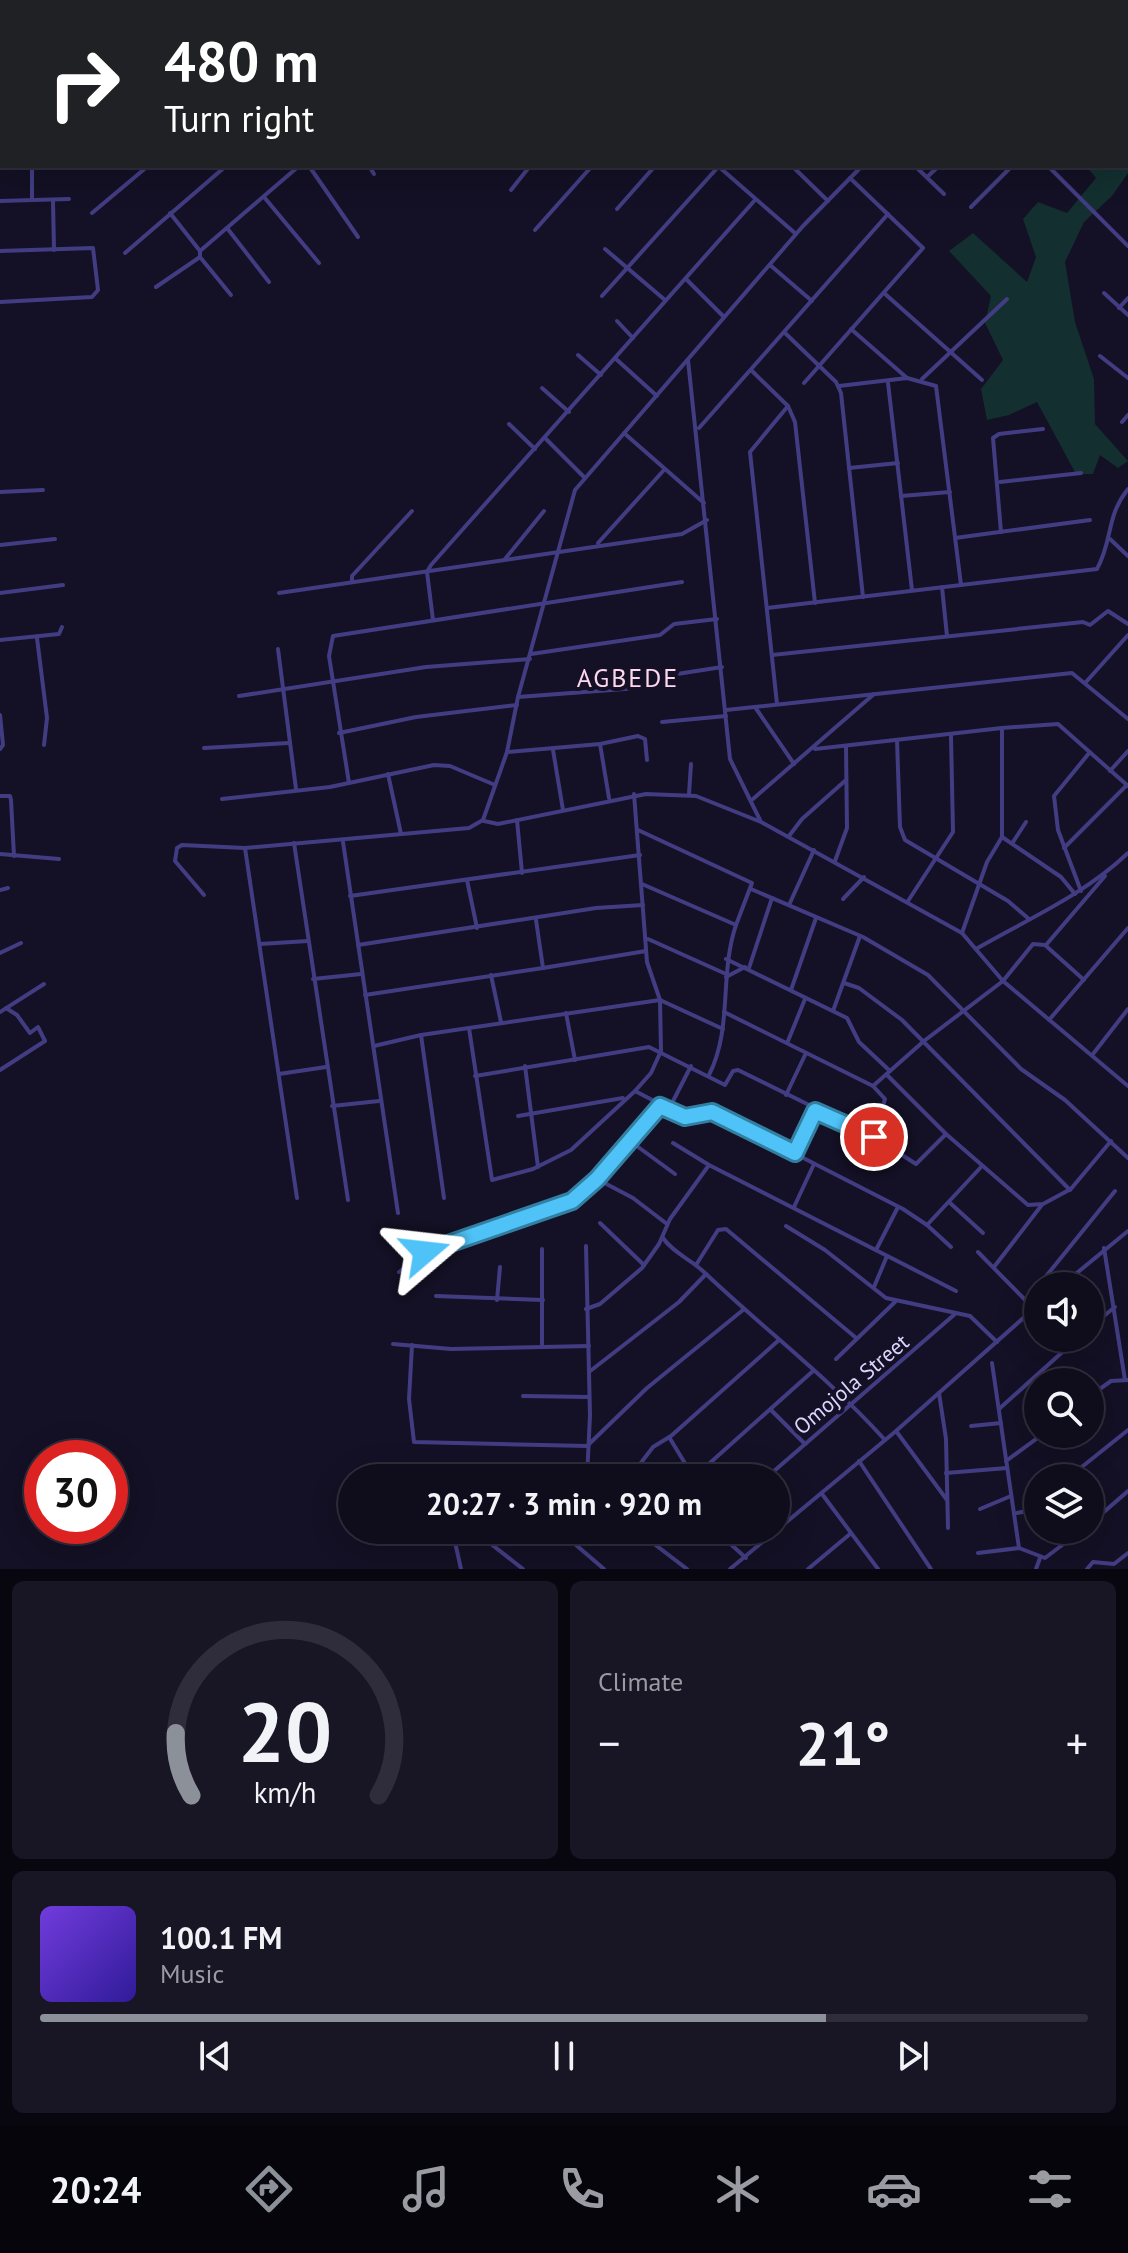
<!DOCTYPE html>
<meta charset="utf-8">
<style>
:root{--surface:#0f0c1c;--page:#181525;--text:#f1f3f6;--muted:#9b9ba3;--line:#2f2c3b;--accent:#8c9099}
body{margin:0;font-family:"PT Sans",sans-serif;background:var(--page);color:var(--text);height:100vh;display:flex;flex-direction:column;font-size:30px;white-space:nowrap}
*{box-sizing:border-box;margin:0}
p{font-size:26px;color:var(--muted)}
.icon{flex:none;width:44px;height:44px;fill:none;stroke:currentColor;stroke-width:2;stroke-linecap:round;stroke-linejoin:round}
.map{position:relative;height:1569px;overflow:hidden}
.drawer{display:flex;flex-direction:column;gap:12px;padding:12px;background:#08070f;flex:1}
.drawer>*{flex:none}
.guide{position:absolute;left:0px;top:0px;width:1128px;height:168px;box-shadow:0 8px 32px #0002,0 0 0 2px var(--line);background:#202124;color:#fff;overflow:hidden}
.tools{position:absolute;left:1024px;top:1272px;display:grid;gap:16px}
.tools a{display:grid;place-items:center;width:80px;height:80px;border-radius:50%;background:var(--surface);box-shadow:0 8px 32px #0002,0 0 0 2px var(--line);font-size:40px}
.speed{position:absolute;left:24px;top:1440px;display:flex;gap:16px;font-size:40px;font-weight:700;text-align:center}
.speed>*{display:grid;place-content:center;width:104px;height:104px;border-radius:50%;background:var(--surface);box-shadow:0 8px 32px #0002,0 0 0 2px var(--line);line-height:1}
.speed .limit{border:12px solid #d22;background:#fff;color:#111}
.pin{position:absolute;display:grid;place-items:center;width:68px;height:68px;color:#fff;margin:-34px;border:4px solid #fff;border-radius:50%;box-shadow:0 2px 8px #0007}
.me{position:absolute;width:88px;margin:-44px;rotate:73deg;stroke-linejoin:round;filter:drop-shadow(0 0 6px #0008)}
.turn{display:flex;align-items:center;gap:28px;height:168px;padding:0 32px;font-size:36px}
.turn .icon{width:104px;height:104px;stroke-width:2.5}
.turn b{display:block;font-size:56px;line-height:68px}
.big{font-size:60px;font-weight:700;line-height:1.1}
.drawer .tile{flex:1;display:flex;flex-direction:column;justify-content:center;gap:12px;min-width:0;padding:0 28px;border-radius:12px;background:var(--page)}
.drawer .dial{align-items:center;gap:0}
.dial svg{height:208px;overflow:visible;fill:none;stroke:var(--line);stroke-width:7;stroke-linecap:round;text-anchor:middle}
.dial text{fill:var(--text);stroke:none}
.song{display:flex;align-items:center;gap:24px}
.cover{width:96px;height:96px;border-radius:12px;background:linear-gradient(135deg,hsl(260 70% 55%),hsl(250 70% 35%))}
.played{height:8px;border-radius:4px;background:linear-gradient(90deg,var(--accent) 75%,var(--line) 75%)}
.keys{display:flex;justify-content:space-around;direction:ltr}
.heat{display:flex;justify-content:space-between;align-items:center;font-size:44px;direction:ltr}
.drawer .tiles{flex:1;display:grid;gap:12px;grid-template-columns:1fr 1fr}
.tile:last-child{grid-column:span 2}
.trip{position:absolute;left:338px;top:1464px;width:452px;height:80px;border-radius:40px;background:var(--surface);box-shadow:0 8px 32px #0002,0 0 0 2px var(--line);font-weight:700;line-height:80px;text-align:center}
.tabs{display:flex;height:128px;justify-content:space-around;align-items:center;background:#06050b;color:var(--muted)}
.tabs .icon{width:56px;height:56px}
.tabs .on{color:var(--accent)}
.tabs b{font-size:36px;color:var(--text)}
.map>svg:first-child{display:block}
</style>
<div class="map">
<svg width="1128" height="1569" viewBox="0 0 1128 1569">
<rect width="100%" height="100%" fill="#141025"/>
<path fill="#132f2f" d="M1128,107V173L1112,196L1084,222L1065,262L1075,322L1094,379L1095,424L1128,461L1118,468L1100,455L1093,474H1076L1037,402L1009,415L987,420L981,389L1003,360L985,323L991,296L949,251L973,233L1027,282L1036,257L1023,219L1038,202L1067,213L1096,178L1086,166H1126Z"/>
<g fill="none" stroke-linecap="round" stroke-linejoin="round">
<g stroke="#423d82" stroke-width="4">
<path d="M194,0L195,2"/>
<path d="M246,0L249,2"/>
<path d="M383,0L387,2"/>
<path d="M881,0L883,2"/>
<path d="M1016,0L1019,2"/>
<path d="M1114,0L1115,2"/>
<path d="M34,2L37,0"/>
<path d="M120,2L122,0"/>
<path d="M240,2L241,0"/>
<path d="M295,2L296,0"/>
<path d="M354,2L355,0"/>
<path d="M411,2V0"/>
<path d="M811,2L813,0"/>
<path d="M1030,2L1042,0"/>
<path d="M1126,17L1128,19"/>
<path d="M1126,27L1128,25"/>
<path d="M0,29L2,27"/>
<path d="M0,89L2,87"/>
<path d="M0,101H2"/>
<path d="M0,151H2"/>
<path d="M32,166V200"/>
<path d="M309,166L358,237"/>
<path d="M369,166L374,174"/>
<path d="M718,166L796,234"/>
<path d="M792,166L828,201"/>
<path d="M915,166L944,194"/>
<path d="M1048,166L1128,246"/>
<path d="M927,177L939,166"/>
<path d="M511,190L530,166"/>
<path d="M264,197L319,263"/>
<path d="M0,201L69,199"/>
<path d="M53,201L54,250"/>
<path d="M971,207L1012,166"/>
<path d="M617,209L655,166"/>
<path d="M92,213L148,166"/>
<path d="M170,213L200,251"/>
<path d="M227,228L269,282"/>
<path d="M535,230L592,166"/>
<path d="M605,249L665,300"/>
<path d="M0,251L93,248L98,290L92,297L0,302"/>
<path d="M125,253L226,166"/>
<path d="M200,257L231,295"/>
<path d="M770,265L812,301"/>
<path d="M686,279L724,317"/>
<path d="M156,287L200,257V251L299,166"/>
<path d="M884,293L982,380"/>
<path d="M1104,293L1128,315"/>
<path d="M602,296L719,166"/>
<path d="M1119,308L1128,298"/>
<path d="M617,321L633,338"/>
<path d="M851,329L907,378"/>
<path d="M785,333L836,382L841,393L863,597"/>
<path d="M578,355L601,375"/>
<path d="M1100,356L1128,378"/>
<path d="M616,359L657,396"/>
<path d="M688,360L730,759L760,820"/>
<path d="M752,371L788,406L795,422L815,603"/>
<path d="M922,379L1007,299"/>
<path d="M804,383L923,248L850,178"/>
<path d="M888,383L912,590"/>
<path d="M839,386L907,378L936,386L961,585"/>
<path d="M542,388L569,412"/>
<path d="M1122,422L1128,415"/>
<path d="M509,424L535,449"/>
<path d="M699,428L888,214"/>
<path d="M624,433L704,503"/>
<path d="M546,439L584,477"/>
<path d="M849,468L898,463"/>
<path d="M1000,482L1081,473"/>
<path d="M0,492L43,490"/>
<path d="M901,496L950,492"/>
<path d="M1001,532L993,438L999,434L1043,429"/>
<path d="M955,538L1090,520"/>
<path d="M1110,539L1128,556"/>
<path d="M598,543L664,470"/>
<path d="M0,545L55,539"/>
<path d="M505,559L544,511"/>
<path d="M352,582V576L412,511"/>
<path d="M942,587L947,636"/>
<path d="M0,593L63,585"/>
<path d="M279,593L682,534L707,520"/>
<path d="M767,608L1097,569C1113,540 1106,516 1128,489"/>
<path d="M433,620L427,572L431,565L755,200"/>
<path d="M37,638L47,718L44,745"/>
<path d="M0,640L59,634L62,627"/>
<path d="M278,649L296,789"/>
<path d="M531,654L660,635L674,624L717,619"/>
<path d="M772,655L1083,622L1090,625L1108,611L1128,624"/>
<path d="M1086,682L1128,635"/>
<path d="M239,696L426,667L530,659"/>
<path d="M518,697L638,688L659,684L677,674L722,667"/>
<path d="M777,704L750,452L788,406"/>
<path d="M755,707L794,764"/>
<path d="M726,710L1072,673L1128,719"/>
<path d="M0,715L3,745L0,749"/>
<path d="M662,722L726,716"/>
<path d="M339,733L416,717L517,705"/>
<path d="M897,740L900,827L905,840L1008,901L1029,919"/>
<path d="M600,744L609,798"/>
<path d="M204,748L289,743"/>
<path d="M815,749L1002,728"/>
<path d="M553,750L563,810"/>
<path d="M507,752L600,744L638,736L645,739L647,760"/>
<path d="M1110,771L1128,751"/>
<path d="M388,774L401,834"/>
<path d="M349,783L329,656L333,636L682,582"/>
<path d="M689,794L691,764"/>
<path d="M0,796H10L11,800L14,856"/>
<path d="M222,799L330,787L434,765L450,766L495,785"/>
<path d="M753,799L874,694"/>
<path d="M517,820L522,873"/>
<path d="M484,821L498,824L646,794L696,796L761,822L962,933L1003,981L1128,1086"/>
<path d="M638,830L752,883L736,925L642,884"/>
<path d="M789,836L802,819L846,780"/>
<path d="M1002,837L1061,877L1075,894"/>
<path d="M343,842L398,1213"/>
<path d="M1013,842L1026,822"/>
<path d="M294,843L348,1200"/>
<path d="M245,848L297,1198"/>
<path d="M1064,848L1127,785"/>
<path d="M0,854L59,859"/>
<path d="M835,861L847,828L846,746"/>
<path d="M467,880L477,928"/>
<path d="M751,889L863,937L928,975L1021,1069L1065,1100L1128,1158"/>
<path d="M0,890L8,888"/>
<path d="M1081,891L1058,830L1054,796L1090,752"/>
<path d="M204,895L175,861L177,848L182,845L245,848L469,828L483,820L507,752L518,697L575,490L803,226L862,166"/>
<path d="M350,896L640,855"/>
<path d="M843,899L864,877"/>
<path d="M908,901L953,832L951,736"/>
<path d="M789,905L814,850"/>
<path d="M536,920L543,968L646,951"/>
<path d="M962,933L987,862L1002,837V728L1058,724L1128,786"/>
<path d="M648,939L726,974"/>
<path d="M260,944L308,941"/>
<path d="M358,945L596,908L643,905"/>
<path d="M1046,945L1105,876"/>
<path d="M976,949C1028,919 1084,895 1128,853"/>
<path d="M0,953L21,943"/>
<path d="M726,959L847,1018L859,1042L890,1071"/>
<path d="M749,968L772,898"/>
<path d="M491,975L501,1022"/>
<path d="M726,977L745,967"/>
<path d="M313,979L361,974"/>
<path d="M844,983L859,988L902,1020L1070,1190L1111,1141"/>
<path d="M791,990L816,918"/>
<path d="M365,995L543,968"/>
<path d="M833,1011L860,936"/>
<path d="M0,1012L44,984"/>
<path d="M724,1012L873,1086L885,1099L883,1106"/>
<path d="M566,1013L575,1060"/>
<path d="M1049,1020L1128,928"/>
<path d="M469,1028L492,1180L533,1169L571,1150L635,1091L651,1073L661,1051L660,1000L647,962L634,794"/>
<path d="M421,1035L660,1000L723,1029"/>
<path d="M788,1041L805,999"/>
<path d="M374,1046L421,1035L444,1198"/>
<path d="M1093,1054L1128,1009"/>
<path d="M525,1066L538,1167"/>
<path d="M0,1070L45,1041L38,1027L30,1033L17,1015L6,1008"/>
<path d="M279,1074L326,1067"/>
<path d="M709,1075C733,1028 719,975 736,925"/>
<path d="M887,1075L946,1134L1028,1205L1043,1204L1069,1190"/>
<path d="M475,1076L649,1047L725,1085L733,1071L738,1070L874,1137L916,1164L946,1134"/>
<path d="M873,1086L924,1041L1003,981L1033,944L1045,945L1084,980"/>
<path d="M635,1091L685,1117L712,1112L774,1143L903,1209L927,1225L951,1247"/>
<path d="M786,1095L806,1053"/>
<path d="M332,1106L379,1101"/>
<path d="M670,1107L691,1066"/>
<path d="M518,1116L623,1098"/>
<path d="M630,1141L675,1174"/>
<path d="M673,1143L709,1165L956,1291"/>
<path d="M795,1153L815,1111"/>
<path d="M597,1179L633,1198L667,1224"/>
<path d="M949,1202L983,1233"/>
<path d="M794,1207L814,1164"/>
<path d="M600,1223L644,1265"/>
<path d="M927,1225L982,1166"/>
<path d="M786,1226L825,1250L886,1298L970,1316L997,1342"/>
<path d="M663,1238C674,1254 691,1259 705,1273C764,1329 830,1379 885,1440"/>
<path d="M586,1246L590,1415L587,1478"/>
<path d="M1104,1248L1125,1380"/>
<path d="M876,1250L898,1207"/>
<path d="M978,1252L1034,1309"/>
<path d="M696,1265L718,1230L726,1229L855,1337"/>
<path d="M994,1267L1041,1206"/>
<path d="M399,1272L425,1252L572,1201L597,1179L660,1106"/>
<path d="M1045,1286L1043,1280L1115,1191"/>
<path d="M1061,1286L1128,1231"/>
<path d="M874,1287L887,1256"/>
<path d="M436,1296L543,1300"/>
<path d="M497,1300L500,1267"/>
<path d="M586,1309L600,1304L642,1268L659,1244L670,1219L709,1165"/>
<path d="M1090,1327L1115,1307"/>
<path d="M393,1344L451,1349L589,1346"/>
<path d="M412,1345L409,1399L414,1442L587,1446L647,1388L743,1310"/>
<path d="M542,1347V1249"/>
<path d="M836,1359L895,1302"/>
<path d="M992,1363L1019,1548"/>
<path d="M589,1372L679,1302L706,1274"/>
<path d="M939,1393L946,1439L948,1528"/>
<path d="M523,1396L588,1397"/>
<path d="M1090,1396L1111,1381L1128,1380"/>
<path d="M999,1409L1078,1338"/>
<path d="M771,1410L805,1444"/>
<path d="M971,1426L1001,1423"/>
<path d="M896,1431L947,1500"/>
<path d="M669,1437L694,1478"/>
<path d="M859,1461L931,1569"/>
<path d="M1006,1461L1043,1434"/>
<path d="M946,1473L1007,1468"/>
<path d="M648,1478L637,1468L653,1447L671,1436L779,1340"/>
<path d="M693,1478L813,1371"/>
<path d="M766,1478L955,1314"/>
<path d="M1068,1478L1128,1430"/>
<path d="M822,1494L878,1569"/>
<path d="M980,1509L1011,1496"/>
<path d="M1017,1513L1027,1511L1038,1503"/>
<path d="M1090,1524L1128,1491"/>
<path d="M576,1530V1545L604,1569"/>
<path d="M636,1530L687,1569"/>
<path d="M715,1530L746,1558"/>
<path d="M455,1542L461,1569"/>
<path d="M398,1544L574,1542"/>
<path d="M491,1544L523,1569"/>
<path d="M978,1553L1019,1548L1045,1558L1082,1530"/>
<path d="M730,1569L896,1431L1038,1305"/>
<path d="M808,1569L850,1534"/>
<path d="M1036,1569L1040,1558"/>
<path d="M1087,1569L1093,1562L1114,1564L1128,1553"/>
</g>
</g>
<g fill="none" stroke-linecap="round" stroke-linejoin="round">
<g stroke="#337fa1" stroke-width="20">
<path id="route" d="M425,1252L572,1201L597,1179L660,1106L685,1117L712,1112L795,1153L815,1111L874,1137"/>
</g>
<use href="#route" stroke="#4fc3f7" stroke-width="14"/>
</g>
<g text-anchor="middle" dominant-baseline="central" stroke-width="8" stroke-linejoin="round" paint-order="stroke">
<g font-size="22" fill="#dbd5fd" stroke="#141025">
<text transform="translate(851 1384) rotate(-40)">Omojola Street</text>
</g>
<g font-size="26" letter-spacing="2" fill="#fdd7ee" stroke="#141025">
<text x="628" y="677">AGBEDE</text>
</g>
</g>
</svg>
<div class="tools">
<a><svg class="icon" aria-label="sound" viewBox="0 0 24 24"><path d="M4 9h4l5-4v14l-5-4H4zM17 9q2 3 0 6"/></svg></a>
<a><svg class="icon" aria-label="search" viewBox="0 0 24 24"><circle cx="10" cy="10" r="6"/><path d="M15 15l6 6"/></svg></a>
<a><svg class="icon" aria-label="layers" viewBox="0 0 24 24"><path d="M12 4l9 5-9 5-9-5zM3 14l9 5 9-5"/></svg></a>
</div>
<div class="speed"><div class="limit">30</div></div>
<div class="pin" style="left:874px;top:1137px;background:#d93025"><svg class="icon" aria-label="arrive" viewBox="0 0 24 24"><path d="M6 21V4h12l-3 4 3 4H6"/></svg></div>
<svg class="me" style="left:425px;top:1252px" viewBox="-20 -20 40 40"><path d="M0-17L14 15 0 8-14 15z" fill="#4fc3f7" stroke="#fff" stroke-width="4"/></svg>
<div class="trip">20:27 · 3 min · 920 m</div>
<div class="guide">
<div class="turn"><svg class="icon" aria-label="right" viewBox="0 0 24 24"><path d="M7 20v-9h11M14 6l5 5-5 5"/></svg><div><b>480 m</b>Turn right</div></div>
</div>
</div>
<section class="drawer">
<div class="tiles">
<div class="tile dial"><svg viewBox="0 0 100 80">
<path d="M14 69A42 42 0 1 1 86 69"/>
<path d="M14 69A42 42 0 0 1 8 45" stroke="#8c9099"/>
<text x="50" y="56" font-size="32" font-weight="700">20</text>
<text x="50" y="72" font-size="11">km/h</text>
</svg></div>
<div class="tile"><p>Climate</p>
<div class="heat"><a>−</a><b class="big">21°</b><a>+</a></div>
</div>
<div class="tile">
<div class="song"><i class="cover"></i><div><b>100.1 FM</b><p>Music</p></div></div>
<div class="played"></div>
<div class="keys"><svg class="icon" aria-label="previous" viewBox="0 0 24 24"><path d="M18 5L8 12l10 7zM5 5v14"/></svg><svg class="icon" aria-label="pause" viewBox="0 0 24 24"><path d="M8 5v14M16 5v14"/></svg><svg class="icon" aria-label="next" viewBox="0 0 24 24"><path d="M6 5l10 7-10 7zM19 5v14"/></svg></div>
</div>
</div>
</section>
<nav class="tabs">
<b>20:24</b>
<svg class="icon on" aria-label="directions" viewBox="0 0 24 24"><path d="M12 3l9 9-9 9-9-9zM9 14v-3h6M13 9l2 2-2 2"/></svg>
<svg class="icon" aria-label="music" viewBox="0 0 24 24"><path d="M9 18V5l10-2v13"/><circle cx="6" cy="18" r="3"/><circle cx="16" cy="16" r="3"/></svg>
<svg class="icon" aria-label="phone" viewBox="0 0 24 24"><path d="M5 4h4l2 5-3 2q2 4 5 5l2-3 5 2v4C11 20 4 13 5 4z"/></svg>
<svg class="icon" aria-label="climate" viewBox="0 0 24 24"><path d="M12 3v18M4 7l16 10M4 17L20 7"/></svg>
<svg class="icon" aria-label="car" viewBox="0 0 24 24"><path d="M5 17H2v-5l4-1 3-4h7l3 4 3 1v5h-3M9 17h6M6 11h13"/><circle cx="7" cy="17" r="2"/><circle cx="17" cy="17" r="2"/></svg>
<svg class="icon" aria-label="filters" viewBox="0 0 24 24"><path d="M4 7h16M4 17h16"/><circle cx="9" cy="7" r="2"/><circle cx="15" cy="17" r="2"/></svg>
</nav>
